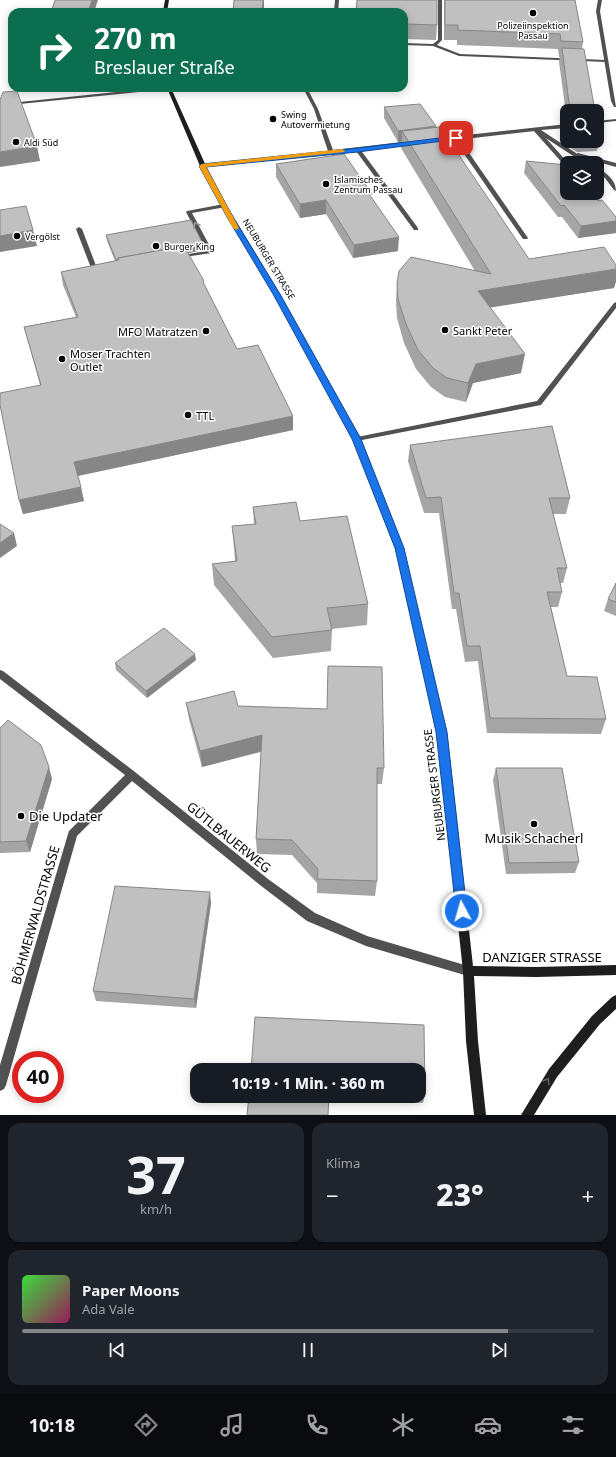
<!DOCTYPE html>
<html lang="de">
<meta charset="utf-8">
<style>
:root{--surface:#171b24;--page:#20242c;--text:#f1f3f6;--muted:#9ea1a6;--line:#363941;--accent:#858687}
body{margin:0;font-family:"Noto Sans",sans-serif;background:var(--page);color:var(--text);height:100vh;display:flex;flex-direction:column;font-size:15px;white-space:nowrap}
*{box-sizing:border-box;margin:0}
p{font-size:13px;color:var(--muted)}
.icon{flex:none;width:22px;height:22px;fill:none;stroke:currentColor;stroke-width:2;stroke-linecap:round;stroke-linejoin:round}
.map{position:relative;height:1115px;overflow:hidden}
.drawer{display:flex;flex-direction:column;gap:8px;padding:8px;background:#0d0f14;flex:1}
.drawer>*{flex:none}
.top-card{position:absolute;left:8px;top:8px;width:400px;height:84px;border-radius:12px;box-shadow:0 2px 10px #0003;background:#0b6e4f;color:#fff;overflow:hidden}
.tools{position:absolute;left:560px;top:104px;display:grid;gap:8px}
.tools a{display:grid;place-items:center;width:44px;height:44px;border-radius:8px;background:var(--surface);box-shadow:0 2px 10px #0003;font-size:20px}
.speed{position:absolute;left:12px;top:1051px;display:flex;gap:8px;font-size:20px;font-weight:700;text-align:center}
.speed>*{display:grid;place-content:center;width:52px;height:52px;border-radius:50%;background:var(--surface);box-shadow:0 2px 10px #0003;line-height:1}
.speed .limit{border:6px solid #d22;background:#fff;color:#111}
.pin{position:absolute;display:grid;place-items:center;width:34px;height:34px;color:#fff;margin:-17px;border-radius:8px;box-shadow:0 2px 6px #0006}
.me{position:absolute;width:44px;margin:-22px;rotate:354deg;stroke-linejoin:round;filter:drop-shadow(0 0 3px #0008)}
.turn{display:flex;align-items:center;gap:14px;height:84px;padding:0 20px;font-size:18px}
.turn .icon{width:52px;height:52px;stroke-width:2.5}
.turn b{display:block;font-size:28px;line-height:34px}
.big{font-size:30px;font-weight:800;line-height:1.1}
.drawer .card{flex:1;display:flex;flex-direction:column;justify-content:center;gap:6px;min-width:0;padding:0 14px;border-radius:12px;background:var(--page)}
.drawer .dial{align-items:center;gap:0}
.dial b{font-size:52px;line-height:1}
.song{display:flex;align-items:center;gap:12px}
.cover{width:48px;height:48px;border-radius:6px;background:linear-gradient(135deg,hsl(120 70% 55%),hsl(330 70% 35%))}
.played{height:4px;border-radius:2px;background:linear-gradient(90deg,var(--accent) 85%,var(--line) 85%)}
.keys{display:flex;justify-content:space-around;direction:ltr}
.heat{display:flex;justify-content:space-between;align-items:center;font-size:22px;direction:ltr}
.drawer .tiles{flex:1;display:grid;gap:8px;grid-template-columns:1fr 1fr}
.card:last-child{grid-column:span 2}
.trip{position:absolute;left:190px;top:1063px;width:236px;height:40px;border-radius:12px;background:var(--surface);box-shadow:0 2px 10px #0003;font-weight:800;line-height:40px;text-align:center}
.tab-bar{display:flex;height:64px;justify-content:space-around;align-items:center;background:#090b0e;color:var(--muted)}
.tab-bar .icon{width:28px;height:28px}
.tab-bar .active{color:var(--accent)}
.tab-bar b{font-size:18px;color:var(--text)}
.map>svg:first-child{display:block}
</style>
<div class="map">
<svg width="616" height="1115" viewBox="0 0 616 1115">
<rect width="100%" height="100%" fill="#fff"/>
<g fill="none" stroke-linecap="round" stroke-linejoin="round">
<g fill="#515151" fill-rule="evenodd">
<path d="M335,0H339L338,12H334Z"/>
<path d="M438,0H442V40L437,45L460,54L606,60L608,61L606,62L459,56L433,46L404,45V43L433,44L438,40Z"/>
<path d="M533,128H537L568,163H567V167L565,166L533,130Z"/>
<path d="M454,137H458L528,238L527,239H523L453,138Z"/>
<path d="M356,149H360L418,228V230H414L356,151Z"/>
<path d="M578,153L616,163V167L576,156L575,155Z"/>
<path d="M224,204L226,205V207L192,213L213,252L212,253L177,258V256L206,251L186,212L187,211Z"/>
<path d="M79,227L82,229L98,271L101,272V274L96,275L93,273L76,229Z"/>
<path d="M616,302V308L541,405L357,441L353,439L357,437L537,401L614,303Z"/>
</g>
<g fill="#515151" fill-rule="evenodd">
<path d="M598,0H602L600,11L616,107H614L611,101L596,11Z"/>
<path d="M155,88H171L169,89L0,106V104Z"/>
<path d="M303,88H307L318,109L333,150L411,141L414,143L411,145L201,167L200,166L203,164L328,151L314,109Z"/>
<path d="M616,119V121L597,123V121Z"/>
<path d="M567,124V128L541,130L591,163H584L535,131L439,142L436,140L439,138Z"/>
<path d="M597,168C606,172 616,180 616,191L614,190L605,178L597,172Z"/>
<path d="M0,670L3,671L135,772L268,879L315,913L367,936L468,966L472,967L473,971L472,975L468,976L366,946L307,921L260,885L132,781L77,836L6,1085L4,1089L0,1091V1065L68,834L69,831L125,775L0,679Z"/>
</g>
<g fill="#1e1e1e" fill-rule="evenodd">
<path d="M165,0H169L167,12H163Z"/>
<path d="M167,88H171L206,166L227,206L280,294L361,439L403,548L447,732L473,966L536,967L616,965V975L536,977L474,976L478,1041L486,1115H474L466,1041L463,971L437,732L395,548L353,439L274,294L221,206L200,166Z"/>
<path d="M616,995V1009L600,1024L557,1077L534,1115H521L549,1069L592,1016L612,997Z"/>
</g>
</g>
<g fill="#a5a5a5">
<path d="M444,0H575L583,42L582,49L595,111H567V121L559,62L560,57H559L558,49L457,45V40H444Z"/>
<path d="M404,12L437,25L436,40L404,39Z"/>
<path d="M384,107L436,126V127L529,259L616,265V281L614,288L490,307L521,373L473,383L466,402L445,397L431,387L416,369L404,343L397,318L396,302L397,283L475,271L401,148L402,142H398L384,118Z"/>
<path d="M597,121L600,136L597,151L577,152L571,148L570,141H597Z"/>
<path d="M526,161L616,217V233L578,238L562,217H558L524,173Z"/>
<path d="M276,164L372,198L398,251L353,258L326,214L300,218L276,177Z"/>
<path d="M106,235L204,250L188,253L237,349L293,430L78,476L84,501L23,514L19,500L40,385L28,341L24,327L76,317L63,285L61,272L115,261L107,241Z"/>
<path d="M410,445L570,498L566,514H553L567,568L563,583H560L562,592L558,607H551L567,676L606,719L601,734L487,733L478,661L465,662L456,609H452L439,513H424L408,461Z"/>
<path d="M253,507L300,521L368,604L367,625L332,629L331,651L273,658L214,585L212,564L235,561L234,548L232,526L254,524Z"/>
<path d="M616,583V616L604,611L608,599Z"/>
<path d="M196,660L147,698L116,670L115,663Z"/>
<path d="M186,703L238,706L384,768L382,784H377V881L375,896L317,893V883L292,855L257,854L256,839L261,752L202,767L189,719Z"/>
<path d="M0,728L52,779L30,852L0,853Z"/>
<path d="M496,768L579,862L575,873L506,874L493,780Z"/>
<path d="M211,903L196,1008L96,1001L93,991Z"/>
<path d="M419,1070L425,1095L423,1103L329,1098L249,1096H419Z"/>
</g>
<g fill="#868686">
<path d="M92,0H98L94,12H88Z"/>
<path d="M263,0H264V12H262Z"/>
<path d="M436,126L435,138L402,131V142H398V131Z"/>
<path d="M37,146L40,161L0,167V152Z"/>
<path d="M326,200V214L300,218V204Z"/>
<path d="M616,221V233L578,238L581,226Z"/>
<path d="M33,230L37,246L0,252V236Z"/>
<path d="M399,237L398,251L353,258L354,245Z"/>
<path d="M203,244L204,250L119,266V260Z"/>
<path d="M616,269V281L614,288L475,310L478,291Z"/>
<path d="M525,354L521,373L473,383L466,402L468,383L476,364Z"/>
<path d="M293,416V430L77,476L74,462Z"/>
<path d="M81,487L84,501L23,514L19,500Z"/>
<path d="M14,533L17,546L0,558V543Z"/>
<path d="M195,654L196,660L147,698L146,691Z"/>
<path d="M262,735V751L202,767L200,751Z"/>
<path d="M49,767L52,779L30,852L26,841Z"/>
<path d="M210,892L211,903L196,1008L194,999Z"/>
</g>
<g fill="#c0c0c0" stroke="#868686">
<path d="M55,0H92L88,12H51Z"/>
<path d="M234,0H263L262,12H233Z"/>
<path d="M357,0H437V25L404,24V12H356Z"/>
<path d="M445,0H575L583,42L561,41L560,34L458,30V25H445Z"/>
<path d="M562,48L584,49L595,111H570Z"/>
<path d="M17,91L37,146L0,152V100L3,92Z"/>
<path d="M420,104L436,126L398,131L384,107Z"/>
<path d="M597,121L600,136H597Z"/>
<path d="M440,127L529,259L604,247L616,265V269L478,291L525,354L476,364L468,383L447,378L433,368L418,350L406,324L398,299L397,283L399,271L411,257L491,274L402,131Z"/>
<path d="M344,154L372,194H369L399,237L354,245L326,200L300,204L276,164Z"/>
<path d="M526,161L567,165V193H591L598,201L602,200L616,217V221L581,226L564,205L561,206Z"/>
<path d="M26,206L33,230L0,236V210Z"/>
<path d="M191,220L203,244L185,247L184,246L118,258V259L116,260L106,235Z"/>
<path d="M184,246L204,281L203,282L237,349L258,345L293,416L74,462L81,487L19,500L0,405V393L41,385L24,327L78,317L61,272L119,260L118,258Z"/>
<path d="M552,426L570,498H549L567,568H557L562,592H547L567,676L597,677L606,719L490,718L480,646H467L459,593H454L441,497L426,498L410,445Z"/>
<path d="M296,502L300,521L347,516L368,604L327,608L332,630L272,637L212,564L237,561L232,526L256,524L253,507Z"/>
<path d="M0,524L14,533L0,543Z"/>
<path d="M616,583V602L608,599Z"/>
<path d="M164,628L195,654L146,691L115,663Z"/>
<path d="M328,666L382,667L384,768H377V881L317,879L318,869L292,840L256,839L262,735L200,751L186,703L234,691L238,706L327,709Z"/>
<path d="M8,720L41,745L49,767L26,841L0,842V728Z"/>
<path d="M496,768H562L579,862L509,863Z"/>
<path d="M115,886L210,892L194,999L93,991Z"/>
<path d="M255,1017L424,1025L425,1095H419V1070H251Z"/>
<path d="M249,1096H329L328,1115H247Z"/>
</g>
<defs><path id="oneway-chevron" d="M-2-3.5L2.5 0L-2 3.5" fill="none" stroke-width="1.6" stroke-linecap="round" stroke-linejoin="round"/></defs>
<use stroke="#979797" href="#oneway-chevron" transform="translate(196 225) rotate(-118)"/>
<use stroke="#626262" href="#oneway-chevron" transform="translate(547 1081) rotate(-59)"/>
<path fill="#1a73e8" stroke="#114b97" d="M456,136L459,138L458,139L358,152L206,167L233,217L280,294L361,439L404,548L447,732L467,911L466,915L462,916L457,915L456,911L436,732L395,548L352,439L273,294L227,217L199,166L202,164L358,148Z"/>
<path fill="#f59e0b" d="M342,149L345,151L344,152L206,167L239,228L236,230L233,228L199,166L202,164Z"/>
<g fill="#000" stroke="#fff" stroke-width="1.5">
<circle cx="533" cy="13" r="4"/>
<circle cx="273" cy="119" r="4"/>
<circle cx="16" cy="142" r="4"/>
<circle cx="326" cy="184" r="4"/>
<circle cx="17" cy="236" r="4"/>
<circle cx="156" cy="246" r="4"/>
<circle cx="445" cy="330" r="4"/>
<circle cx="206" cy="331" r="4"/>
<circle cx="62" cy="359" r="4"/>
<circle cx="188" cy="415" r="4"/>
<circle cx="21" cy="816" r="4"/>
<circle cx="534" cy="824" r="4"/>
</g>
<g text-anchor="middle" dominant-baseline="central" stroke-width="3" stroke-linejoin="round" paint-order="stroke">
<g font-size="9" fill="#000" stroke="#fff" text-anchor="start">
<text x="533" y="25" text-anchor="middle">Polizeiinspektion<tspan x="533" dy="10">Passau</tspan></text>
<text x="281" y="114">Swing<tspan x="281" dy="10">Autovermietung</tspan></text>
<text x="24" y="142">Aldi Süd</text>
<text x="334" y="179">Islamisches<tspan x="334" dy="10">Zentrum Passau</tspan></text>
<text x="25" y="236">Vergölst</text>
<text x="164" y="246">Burger King</text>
</g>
<g font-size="9" fill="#000" stroke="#fff">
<text transform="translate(269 259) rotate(59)">NEUBURGER STRASSE</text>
</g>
<g font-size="11" fill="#000" stroke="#fff" text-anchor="start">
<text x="453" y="330">Sankt Peter</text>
<text x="198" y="331" text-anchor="end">MFO Matratzen</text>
<text x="70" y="353">Moser Trachten<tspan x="70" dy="13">Outlet</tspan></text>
<text x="196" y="415">TTL</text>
</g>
<g font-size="11" fill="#000" stroke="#fff">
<text transform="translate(434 785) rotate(-97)">NEUBURGER STRASSE</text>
</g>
<g font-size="13" fill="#000" stroke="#fff" text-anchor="start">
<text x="29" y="816">Die Updater</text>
<text x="534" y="838" text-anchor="middle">Musik Schacherl</text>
</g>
<g font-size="13" fill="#000" stroke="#fff">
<text transform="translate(229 837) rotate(39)">GÜTLBAUERWEG</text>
<text transform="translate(35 915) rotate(-74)">BÖHMERWALDSTRASSE</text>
<text x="542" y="957">DANZIGER STRASSE</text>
</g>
</g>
</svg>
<div class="tools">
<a><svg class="icon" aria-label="search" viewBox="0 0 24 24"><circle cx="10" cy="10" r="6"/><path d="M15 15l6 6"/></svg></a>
<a><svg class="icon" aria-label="layers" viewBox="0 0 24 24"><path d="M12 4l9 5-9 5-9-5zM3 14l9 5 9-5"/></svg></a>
</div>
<div class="speed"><div class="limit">40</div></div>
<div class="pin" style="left:456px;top:138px;background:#d93025"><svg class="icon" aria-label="arrive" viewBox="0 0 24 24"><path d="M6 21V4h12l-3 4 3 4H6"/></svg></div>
<svg class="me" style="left:462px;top:911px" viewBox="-20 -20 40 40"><circle r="17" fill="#1a73e8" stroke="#fff" stroke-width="3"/><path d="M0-11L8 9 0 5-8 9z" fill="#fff"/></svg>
<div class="trip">10:19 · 1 Min. · 360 m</div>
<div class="top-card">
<div class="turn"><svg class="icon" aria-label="right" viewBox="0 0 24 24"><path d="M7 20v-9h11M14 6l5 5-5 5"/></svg><div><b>270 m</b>Breslauer Straße</div></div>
</div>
</div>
<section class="drawer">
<div class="tiles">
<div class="card dial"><b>37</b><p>km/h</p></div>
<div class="card"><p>Klima</p>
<div class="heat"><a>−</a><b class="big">23°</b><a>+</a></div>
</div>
<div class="card">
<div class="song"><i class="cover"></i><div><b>Paper Moons</b><p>Ada Vale</p></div></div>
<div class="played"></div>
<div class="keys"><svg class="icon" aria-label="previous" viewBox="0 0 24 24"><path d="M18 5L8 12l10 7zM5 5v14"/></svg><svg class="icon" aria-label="pause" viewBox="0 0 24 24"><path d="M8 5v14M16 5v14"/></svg><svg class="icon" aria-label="next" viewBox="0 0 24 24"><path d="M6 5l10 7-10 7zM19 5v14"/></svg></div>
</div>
</div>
</section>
<nav class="tab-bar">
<b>10:18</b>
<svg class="icon active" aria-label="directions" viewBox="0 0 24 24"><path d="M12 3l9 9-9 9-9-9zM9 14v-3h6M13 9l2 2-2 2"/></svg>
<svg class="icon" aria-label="music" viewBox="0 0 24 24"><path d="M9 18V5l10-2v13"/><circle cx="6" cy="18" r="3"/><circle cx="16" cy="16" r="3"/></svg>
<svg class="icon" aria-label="phone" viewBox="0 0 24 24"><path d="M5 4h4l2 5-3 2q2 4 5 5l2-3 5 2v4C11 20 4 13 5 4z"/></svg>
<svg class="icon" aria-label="climate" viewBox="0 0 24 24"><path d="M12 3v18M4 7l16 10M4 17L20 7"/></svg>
<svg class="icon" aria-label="car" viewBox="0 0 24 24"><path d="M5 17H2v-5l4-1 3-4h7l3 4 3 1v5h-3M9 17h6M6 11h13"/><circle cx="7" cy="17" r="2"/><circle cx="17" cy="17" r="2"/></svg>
<svg class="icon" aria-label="filters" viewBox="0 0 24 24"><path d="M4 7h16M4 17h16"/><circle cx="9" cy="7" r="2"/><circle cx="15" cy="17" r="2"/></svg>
</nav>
